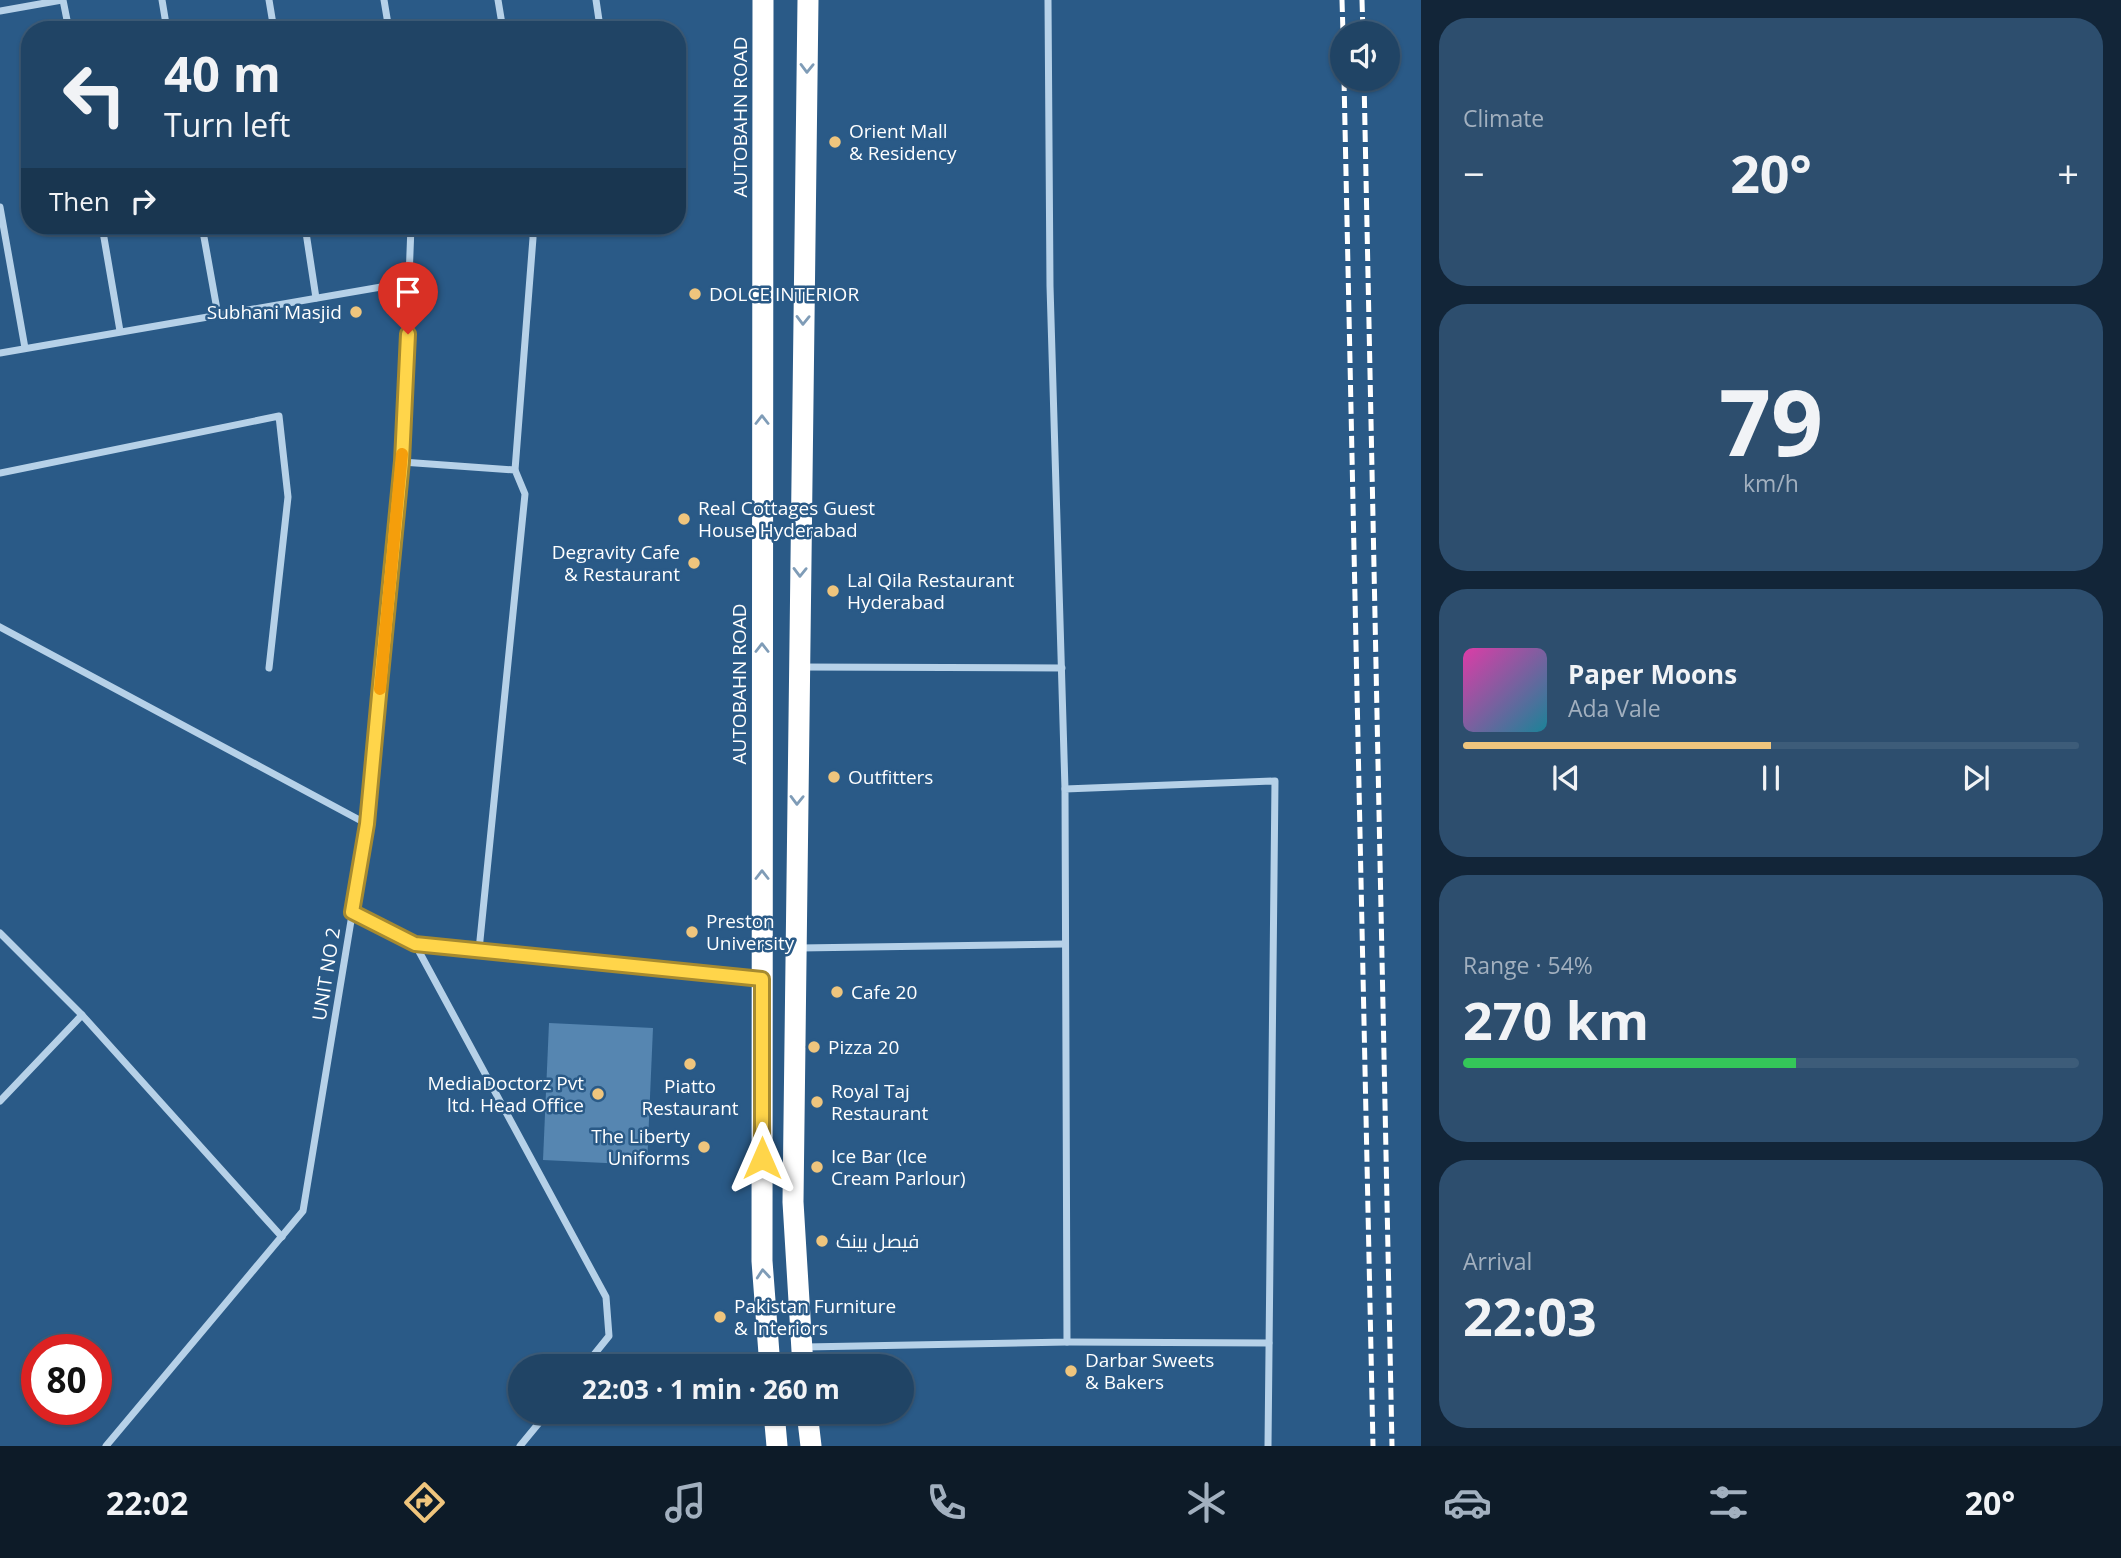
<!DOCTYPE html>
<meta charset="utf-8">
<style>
:root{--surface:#204465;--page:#2d4e6e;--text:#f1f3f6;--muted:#a2b0bf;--line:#3d5c79;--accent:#efc57d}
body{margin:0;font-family:"Open Sans",Cairo,sans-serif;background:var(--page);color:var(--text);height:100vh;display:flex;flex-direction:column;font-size:26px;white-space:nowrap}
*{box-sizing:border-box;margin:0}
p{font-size:23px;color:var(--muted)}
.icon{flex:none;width:38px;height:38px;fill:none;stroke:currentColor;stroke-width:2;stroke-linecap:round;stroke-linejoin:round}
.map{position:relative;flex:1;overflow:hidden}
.side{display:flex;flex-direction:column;gap:18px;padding:18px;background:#122538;width:700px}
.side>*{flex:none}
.hud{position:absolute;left:21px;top:21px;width:665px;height:214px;border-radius:28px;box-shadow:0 2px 5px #0004,0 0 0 2px var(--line);background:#204465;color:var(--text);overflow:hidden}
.fabs{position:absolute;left:1330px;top:21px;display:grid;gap:14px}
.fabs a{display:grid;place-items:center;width:70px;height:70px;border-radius:50%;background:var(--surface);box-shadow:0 2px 5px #0004,0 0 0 2px var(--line);font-size:35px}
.speed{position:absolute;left:21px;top:1334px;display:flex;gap:14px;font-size:35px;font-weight:700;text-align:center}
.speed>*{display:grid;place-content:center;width:91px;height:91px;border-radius:50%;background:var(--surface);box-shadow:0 2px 5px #0004,0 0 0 2px var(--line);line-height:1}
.speed .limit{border:10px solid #d22;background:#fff;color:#111}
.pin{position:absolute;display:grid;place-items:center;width:60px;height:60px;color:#fff;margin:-72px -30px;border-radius:50% 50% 50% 0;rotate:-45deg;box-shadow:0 0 7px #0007}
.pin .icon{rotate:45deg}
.me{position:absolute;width:77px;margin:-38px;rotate:0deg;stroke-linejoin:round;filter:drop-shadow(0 0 5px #0008)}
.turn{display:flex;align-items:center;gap:24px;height:147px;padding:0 28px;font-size:32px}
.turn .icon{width:91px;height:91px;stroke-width:2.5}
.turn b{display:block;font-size:49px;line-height:60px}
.then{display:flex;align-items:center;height:66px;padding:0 28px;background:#0003;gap:14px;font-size:26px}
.big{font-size:52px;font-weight:700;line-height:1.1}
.side .widget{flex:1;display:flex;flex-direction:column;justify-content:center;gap:10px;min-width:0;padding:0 24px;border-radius:28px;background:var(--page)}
.side .dial{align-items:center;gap:0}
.dial b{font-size:91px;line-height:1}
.song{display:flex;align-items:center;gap:21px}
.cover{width:84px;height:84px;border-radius:10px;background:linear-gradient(135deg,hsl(320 70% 55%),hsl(190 70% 35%))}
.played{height:7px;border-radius:4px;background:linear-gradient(90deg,var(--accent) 50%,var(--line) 50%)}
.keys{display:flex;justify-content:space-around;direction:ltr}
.heat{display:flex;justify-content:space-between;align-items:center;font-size:38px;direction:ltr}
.charge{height:10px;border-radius:5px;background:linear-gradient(90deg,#34c759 54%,var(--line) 0)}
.trip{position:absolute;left:508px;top:1354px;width:406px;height:70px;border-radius:35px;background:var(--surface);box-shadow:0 2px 5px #0004,0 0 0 2px var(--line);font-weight:700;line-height:70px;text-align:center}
.menu{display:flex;height:112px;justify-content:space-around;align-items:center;background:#0d1b28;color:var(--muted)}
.menu .icon{width:49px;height:49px}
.menu .selected{color:var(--accent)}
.menu b{font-size:32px;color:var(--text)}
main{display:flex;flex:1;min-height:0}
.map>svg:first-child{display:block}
</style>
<main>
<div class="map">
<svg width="1421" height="1446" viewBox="0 0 1421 1446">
<rect width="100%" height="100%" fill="#2a5a87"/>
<path fill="#5686b1" d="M549,1023L653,1028L647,1165L543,1160Z"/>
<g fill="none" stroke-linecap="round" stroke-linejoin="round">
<g stroke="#b6d1e8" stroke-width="7">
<path d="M63,0L69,30"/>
<path d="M162,0L167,30"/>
<path d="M269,0L274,30"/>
<path d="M384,0L389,30"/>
<path d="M498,0L503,30"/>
<path d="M596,0L600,27"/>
<path d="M1048,0L1050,286L1065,789"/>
<path d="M0,11L62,0"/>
<path d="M0,207L25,348"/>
<path d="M102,226L120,331"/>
<path d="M202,226L218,315"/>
<path d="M305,226L316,298"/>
<path d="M0,353L410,282"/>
<path d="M402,462L515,470L525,494L479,950"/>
<path d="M515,470L533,238L532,226"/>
<path d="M0,473L279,416L288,497L269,668"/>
<path d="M0,627L367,824"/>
<path d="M800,667L1062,668"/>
<path d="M352,912L415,944L759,979"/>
<path d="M0,933L82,1015L282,1237"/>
<path d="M415,944L606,1297L609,1336L584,1367"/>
<path d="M800,948L1065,944"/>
<path d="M0,1101L82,1015"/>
<path d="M1067,1342L1269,1343"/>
<path d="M805,1347L1067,1342L1065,789L1275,781L1268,1446"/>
<path d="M106,1446L303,1211L367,824L402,462L411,226"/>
<path d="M520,1446L548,1412"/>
</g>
<g stroke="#fff" stroke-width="21">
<path d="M763,0L762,1261L770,1367"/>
<path d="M803,1367L793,1202L808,0"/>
<path d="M774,1412L777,1446"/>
<path d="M807,1412L811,1446"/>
</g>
<g stroke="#fff" stroke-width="5" stroke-dasharray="12 5" stroke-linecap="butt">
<path d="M1342,0L1343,33"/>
<path d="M1362,0L1363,33"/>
<path d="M1344,79L1373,1446"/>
<path d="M1364,79L1392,1446"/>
</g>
</g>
<defs><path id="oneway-chevron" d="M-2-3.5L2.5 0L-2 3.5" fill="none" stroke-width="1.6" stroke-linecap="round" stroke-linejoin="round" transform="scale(1.75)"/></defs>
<g stroke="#7f9cb7">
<use href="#oneway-chevron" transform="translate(807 68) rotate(91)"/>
<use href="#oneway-chevron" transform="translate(803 320) rotate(91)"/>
<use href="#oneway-chevron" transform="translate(762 420) rotate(-90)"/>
<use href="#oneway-chevron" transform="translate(800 572) rotate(91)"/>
<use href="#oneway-chevron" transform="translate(762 648) rotate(-90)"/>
<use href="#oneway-chevron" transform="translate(797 800) rotate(91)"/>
<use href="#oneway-chevron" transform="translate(762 875) rotate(-90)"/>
<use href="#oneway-chevron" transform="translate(763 1274) rotate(-95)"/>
</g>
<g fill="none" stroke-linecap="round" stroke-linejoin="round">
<g stroke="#a68a30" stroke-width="18">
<path id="route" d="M408,334L402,461L379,695L367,824L352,912L415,944L762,979V1158"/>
</g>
<use href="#route" stroke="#ffd54a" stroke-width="12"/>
<path stroke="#f59e0b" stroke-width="12" d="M380,689L402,454"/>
</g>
<g fill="#efc57d" stroke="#2a5a87" stroke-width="2.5">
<circle cx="835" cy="142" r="7"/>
<circle cx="695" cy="294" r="7"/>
<circle cx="356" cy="312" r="7"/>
<circle cx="684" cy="519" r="7"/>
<circle cx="694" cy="563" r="7"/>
<circle cx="833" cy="591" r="7"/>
<circle cx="834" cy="777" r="7"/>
<circle cx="692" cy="932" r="7"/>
<circle cx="837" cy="992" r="7"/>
<circle cx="814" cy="1047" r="7"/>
<circle cx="690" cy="1064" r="7"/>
<circle cx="598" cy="1094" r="7"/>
<circle cx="817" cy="1102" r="7"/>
<circle cx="704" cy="1147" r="7"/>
<circle cx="817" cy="1167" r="7"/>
<circle cx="822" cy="1241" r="7"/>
<circle cx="720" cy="1317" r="7"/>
<circle cx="1071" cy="1371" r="7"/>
</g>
<g text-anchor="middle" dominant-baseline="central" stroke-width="5" stroke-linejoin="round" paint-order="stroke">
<g font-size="19" fill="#fff" stroke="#2a5a87">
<text transform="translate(740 117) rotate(-90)">AUTOBAHN ROAD</text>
<text transform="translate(739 684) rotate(-90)">AUTOBAHN ROAD</text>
<text transform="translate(326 974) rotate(-81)">UNIT NO 2</text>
</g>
<g font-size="19" fill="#fff" stroke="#2a5a87" text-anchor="start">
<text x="849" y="131">Orient Mall<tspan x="849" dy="22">&amp; Residency</tspan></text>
<text x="709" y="294">DOLCE INTERIOR</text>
<text x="342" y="312" text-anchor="end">Subhani Masjid</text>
<text x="698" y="508">Real Cottages Guest<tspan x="698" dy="22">House Hyderabad</tspan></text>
<text x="680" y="552" text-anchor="end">Degravity Cafe<tspan x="680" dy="22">&amp; Restaurant</tspan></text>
<text x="847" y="580">Lal Qila Restaurant<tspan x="847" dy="22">Hyderabad</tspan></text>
<text x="848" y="777">Outfitters</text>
<text x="706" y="921">Preston<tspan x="706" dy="22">University</tspan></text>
<text x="851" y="992">Cafe 20</text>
<text x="828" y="1047">Pizza 20</text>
<text x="584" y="1083" text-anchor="end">MediaDoctorz Pvt<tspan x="584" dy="22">ltd. Head Office</tspan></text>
<text x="690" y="1086" text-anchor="middle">Piatto<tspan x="690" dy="22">Restaurant</tspan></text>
<text x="831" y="1091">Royal Taj<tspan x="831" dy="22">Restaurant</tspan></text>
<text x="690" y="1136" text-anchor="end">The Liberty<tspan x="690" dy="22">Uniforms</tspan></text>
<text x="831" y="1156">Ice Bar (Ice<tspan x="831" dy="22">Cream Parlour)</tspan></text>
<text x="836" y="1241">فیصل بینک</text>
<text x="734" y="1306">Pakistan Furniture<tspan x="734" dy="22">&amp; Interiors</tspan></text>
<text x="1085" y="1360">Darbar Sweets<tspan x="1085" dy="22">&amp; Bakers</tspan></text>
</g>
</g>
</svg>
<div class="fabs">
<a><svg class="icon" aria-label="sound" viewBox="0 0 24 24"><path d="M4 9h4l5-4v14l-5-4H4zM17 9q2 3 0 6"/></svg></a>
</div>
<div class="speed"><div class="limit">80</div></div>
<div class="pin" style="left:408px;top:334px;background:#d93025"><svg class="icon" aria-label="arrive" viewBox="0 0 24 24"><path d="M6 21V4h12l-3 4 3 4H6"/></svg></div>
<svg class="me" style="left:762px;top:1158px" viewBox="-20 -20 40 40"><path d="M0-17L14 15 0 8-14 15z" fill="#ffd54a" stroke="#fff" stroke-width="4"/></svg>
<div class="trip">22:03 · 1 min · 260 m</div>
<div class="hud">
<div class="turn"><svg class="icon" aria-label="left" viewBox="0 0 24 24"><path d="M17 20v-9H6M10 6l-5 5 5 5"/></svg><div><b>40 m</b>Turn left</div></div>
<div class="then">Then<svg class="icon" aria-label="right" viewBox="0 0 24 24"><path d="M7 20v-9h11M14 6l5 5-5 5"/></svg></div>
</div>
</div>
<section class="side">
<div class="widget"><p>Climate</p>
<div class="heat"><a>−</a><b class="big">20°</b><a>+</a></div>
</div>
<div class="widget dial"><b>79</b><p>km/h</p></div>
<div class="widget">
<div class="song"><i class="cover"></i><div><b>Paper Moons</b><p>Ada Vale</p></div></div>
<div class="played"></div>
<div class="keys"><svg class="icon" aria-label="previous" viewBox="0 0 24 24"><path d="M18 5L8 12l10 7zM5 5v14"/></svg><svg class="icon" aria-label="pause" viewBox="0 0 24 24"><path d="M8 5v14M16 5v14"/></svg><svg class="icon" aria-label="next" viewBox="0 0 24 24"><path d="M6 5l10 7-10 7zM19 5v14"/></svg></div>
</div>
<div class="widget"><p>Range · 54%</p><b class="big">270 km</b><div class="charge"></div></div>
<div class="widget"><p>Arrival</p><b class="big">22:03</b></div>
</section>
</main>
<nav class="menu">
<b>22:02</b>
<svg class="icon selected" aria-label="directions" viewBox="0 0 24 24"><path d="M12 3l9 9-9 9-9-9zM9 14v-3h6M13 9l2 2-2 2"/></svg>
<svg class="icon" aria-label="music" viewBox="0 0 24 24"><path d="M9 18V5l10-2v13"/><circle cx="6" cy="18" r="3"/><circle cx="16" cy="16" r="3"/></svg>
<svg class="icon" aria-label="phone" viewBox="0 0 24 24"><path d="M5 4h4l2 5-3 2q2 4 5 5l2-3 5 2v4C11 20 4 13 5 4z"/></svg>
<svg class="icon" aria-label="climate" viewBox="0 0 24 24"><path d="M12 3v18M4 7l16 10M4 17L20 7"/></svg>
<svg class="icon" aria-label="car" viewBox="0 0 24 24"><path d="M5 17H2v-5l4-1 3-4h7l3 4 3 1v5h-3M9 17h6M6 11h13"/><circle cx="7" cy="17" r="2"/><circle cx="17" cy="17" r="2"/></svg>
<svg class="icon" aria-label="filters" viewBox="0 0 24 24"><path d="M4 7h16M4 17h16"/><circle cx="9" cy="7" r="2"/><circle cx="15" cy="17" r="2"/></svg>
<b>20°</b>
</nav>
